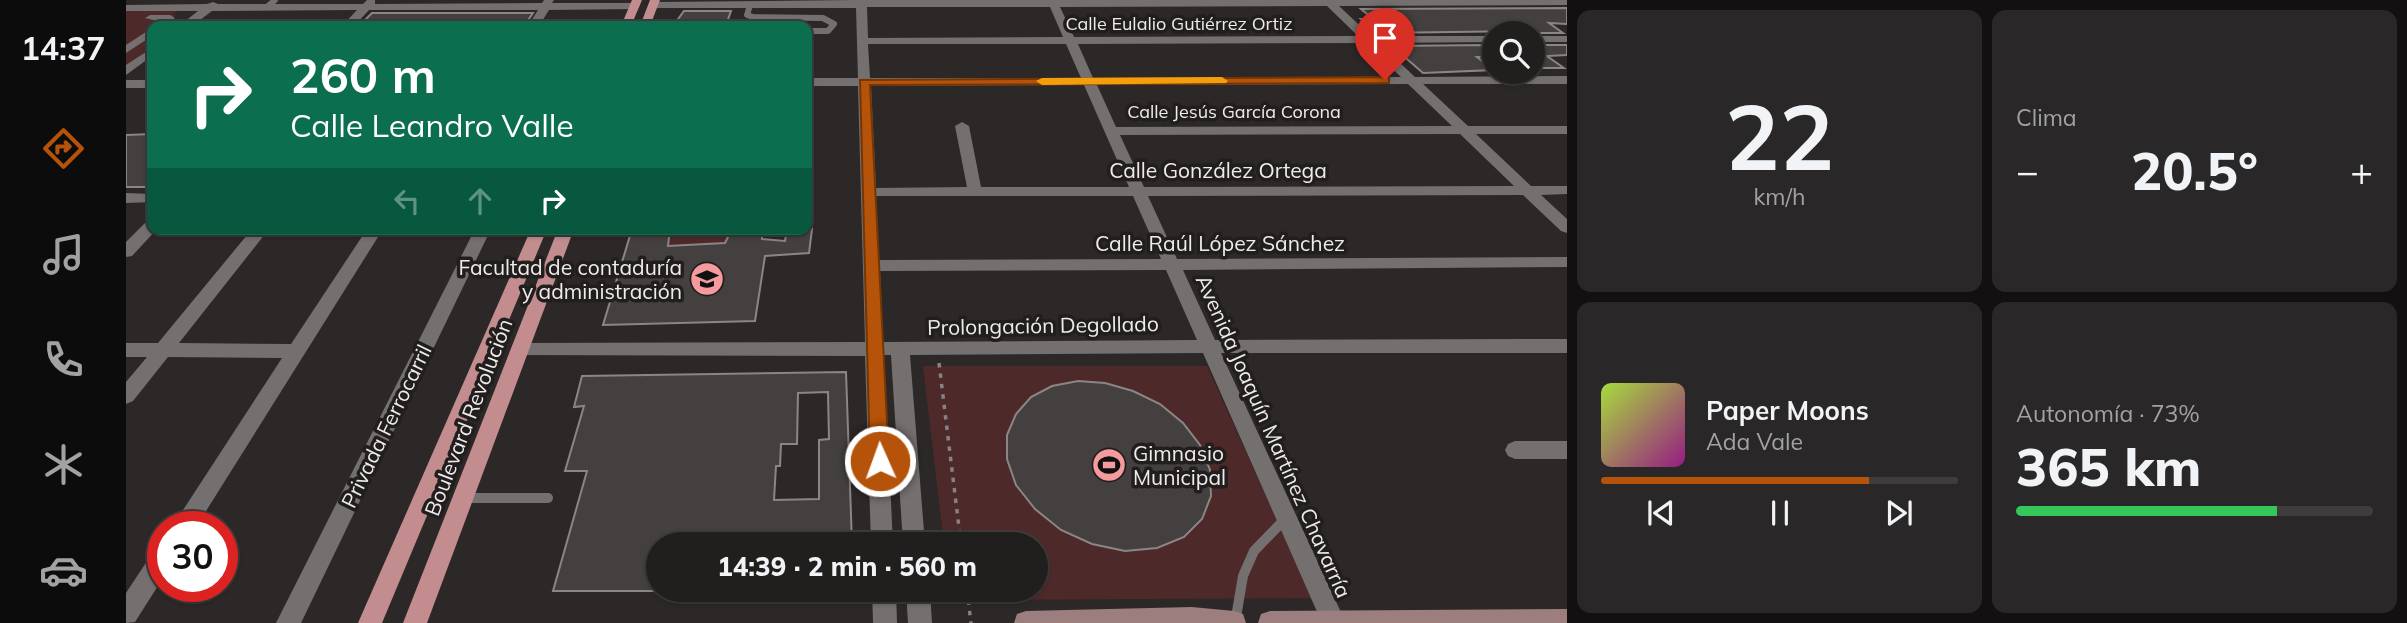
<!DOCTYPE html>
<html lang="es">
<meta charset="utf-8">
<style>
:root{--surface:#211e1e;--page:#292727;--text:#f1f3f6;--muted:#a2a2a4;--line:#3e3c3c;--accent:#b45309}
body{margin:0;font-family:Mulish,sans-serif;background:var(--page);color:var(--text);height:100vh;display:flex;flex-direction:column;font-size:26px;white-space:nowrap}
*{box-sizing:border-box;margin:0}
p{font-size:23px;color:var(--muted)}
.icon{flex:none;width:38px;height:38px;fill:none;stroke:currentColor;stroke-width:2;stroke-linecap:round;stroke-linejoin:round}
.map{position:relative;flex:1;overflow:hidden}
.details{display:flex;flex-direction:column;gap:10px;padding:10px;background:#121010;width:840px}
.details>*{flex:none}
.top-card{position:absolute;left:21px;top:21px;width:665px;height:214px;border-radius:14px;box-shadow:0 2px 5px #0004,0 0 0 2px var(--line);background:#0b6e4f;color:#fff;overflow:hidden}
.buttons{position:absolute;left:1356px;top:21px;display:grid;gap:14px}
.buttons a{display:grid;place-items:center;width:63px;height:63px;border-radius:50%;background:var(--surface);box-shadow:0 2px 5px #0004,0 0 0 2px var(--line);font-size:35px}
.speed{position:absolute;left:21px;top:511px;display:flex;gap:14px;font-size:35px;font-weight:700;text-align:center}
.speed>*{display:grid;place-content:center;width:91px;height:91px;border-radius:50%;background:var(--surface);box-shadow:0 2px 5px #0004,0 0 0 2px var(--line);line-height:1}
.speed .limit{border:10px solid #d22;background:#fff;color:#111}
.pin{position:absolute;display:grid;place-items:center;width:60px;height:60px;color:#fff;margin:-72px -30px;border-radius:50% 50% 50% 0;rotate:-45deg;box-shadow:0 0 7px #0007}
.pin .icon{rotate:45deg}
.me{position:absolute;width:77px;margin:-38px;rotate:358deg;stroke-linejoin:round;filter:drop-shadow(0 0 5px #0008)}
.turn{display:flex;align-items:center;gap:24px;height:147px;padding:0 28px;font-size:32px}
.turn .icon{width:91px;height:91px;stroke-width:2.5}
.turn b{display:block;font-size:49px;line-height:60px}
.lanes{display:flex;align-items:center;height:66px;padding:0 28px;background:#0003;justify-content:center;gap:35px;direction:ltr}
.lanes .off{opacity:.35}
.big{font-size:52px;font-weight:800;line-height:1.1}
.details .tile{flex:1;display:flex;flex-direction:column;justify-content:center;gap:10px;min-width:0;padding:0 24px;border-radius:14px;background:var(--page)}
.details .dial{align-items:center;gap:0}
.dial b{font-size:91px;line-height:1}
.song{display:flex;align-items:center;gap:21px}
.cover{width:84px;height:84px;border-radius:10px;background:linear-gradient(135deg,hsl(80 70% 55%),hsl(310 70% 35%))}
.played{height:7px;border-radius:4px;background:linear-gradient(90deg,var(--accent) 75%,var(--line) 75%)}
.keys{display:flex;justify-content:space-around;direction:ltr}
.heat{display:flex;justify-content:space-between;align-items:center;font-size:38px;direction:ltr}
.charge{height:10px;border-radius:5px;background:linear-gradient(90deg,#34c759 73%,var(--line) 0)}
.details .tiles{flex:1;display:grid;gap:10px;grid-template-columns:repeat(2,1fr)}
.trip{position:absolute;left:520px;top:532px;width:402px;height:70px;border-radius:35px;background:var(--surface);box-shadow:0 2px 5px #0004,0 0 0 2px var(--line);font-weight:800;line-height:70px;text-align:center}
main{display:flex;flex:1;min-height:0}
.tab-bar{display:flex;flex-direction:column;width:126px;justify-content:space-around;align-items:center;background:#0d0c0c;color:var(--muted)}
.tab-bar .icon{width:49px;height:49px}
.tab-bar .selected{color:var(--accent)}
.tab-bar b{font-size:32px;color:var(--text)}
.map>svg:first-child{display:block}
</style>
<main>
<nav class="tab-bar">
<b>14:37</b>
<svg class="icon selected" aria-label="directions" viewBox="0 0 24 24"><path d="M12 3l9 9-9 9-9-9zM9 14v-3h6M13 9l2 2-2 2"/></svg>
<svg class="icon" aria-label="music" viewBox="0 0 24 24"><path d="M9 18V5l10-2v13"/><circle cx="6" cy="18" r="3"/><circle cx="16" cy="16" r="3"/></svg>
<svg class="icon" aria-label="phone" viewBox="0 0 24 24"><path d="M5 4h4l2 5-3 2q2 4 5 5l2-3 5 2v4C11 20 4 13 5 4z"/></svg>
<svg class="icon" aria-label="climate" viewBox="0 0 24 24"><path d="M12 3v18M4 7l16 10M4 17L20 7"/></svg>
<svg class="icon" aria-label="car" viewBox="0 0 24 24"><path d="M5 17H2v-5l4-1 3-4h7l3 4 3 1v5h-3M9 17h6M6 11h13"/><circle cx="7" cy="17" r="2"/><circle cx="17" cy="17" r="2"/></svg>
</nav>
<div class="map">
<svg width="1441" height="623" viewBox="0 0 1441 623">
<rect width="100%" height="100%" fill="#2c2828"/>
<g fill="#4e292a">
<path d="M0,9H55L46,14L50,15L43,21L60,22L54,26H26V47L0,67Z"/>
<path d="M544,229H606L599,243L542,246Z"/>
<path d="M797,366H1081L1186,598L824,600L823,590H910V544H818Z"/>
</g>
<g fill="#444040" stroke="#8b8685" stroke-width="2" fill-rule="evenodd">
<path d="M1441,8V24L1423,23L1437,33H1407V31L1252,33L1235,19H1247L1235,9Z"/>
<path d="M558,11H605L600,25L547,26Z"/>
<path d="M246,13H407L398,26H233Z"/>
<path d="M1364,45L1368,49V57H1351L1367,70L1297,73L1266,46Z"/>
<path d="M1407,45H1441V55L1421,56L1438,68H1407Z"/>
<path d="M26,134V187H0V135Z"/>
<path d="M506,229H544L542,246L599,243L606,229H636V239L659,241L661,229H686L683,253L639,256L629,321L477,325Z"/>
<path d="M720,372L726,544H532V591H427L461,471H439L458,406L448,407L456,376ZM702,392L703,439L693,440V499L648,500L650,466H654L655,444H671L672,393Z"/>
<path d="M952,381L979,383L1007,391L1034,404L1057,423L1074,445L1084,470L1085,496L1076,519L1058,537L1031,548L999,551L966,544L935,530L909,509L890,485L881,459V435L890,414L905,397L926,386Z"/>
</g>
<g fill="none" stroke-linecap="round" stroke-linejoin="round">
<g stroke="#858282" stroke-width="3.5" stroke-dasharray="4.5 6" stroke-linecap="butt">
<path d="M813,363L835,544"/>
<path d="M841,590L845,623"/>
</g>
<g stroke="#757070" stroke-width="6">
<path d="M624,5L621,15L627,17L697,18L708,24L702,31H681"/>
<path d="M141,7L149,0"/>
</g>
<g stroke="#757070" stroke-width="10">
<path d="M339,498H422"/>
<path d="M1109,623L1117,576L1128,551L1159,519"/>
</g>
<g fill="#757070" fill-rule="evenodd">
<path d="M241,0H249V4L416,3L418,0H428L426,3H509L514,6L509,9L423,10L413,26H402L412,10H243L228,26H216L231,10L86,11L66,26H53L72,11H0V5L81,4L87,2L92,4H237Z"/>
<path d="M730,0H1441V5L1213,6L1245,36H1368V42L1253,43L1289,77L1441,76V84H1297L1342,126H1441V134H1350L1405,186H1441V194L1415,195L1441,219V233L1435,231L1397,195L1022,196L1051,259L1441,257V267L1057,270L1089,340L1441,339V353H1095L1220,623H1196L1077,353L784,355L799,544H777L765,355H758L767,544H745L739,356L388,355L385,350L388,345L394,343L739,342L732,86H681V78H732L730,8H527L522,5L527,2ZM1201,6L1232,36L948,37L934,7ZM741,7H924L937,37L742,38ZM1239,43L1275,77L967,78L952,44ZM742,44H940L955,78H744ZM1282,84L1326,126L990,127L971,85ZM958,85L1003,187H855L843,126L836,122L829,126L841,187L750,188L745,86ZM1334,134L1388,186L1018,187L994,135ZM750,196H1007L1035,259L753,260ZM1040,270L1071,340L757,342L754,271Z"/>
<path d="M44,15L49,18L40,26H28L32,21L19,18L24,15Z"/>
<path d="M26,28V36L0,53V45Z"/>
<rect x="1407" y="36" width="34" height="6"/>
<path d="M26,48V56L0,75V65Z"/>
<rect x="0" y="80" width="26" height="8"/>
<path d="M0,193L26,194V202L0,203Z"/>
<path d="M26,220V229H31L6,256L0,257V242L20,222Z"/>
<path d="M126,229H143L53,343L165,344L241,229H257L70,527H46L156,358L42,357L7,401L0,404V382L21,357H0V343H32Z"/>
<path d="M349,229H365L175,623H150Z"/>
<path d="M1389,441H1441V459H1389L1382,456L1379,450L1382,444Z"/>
<path d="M37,546V578L9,622L0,623V593L29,549Z"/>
<path d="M746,590H770L771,623H747Z"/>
<path d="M780,590H804L806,623H782Z"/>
</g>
<g fill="#9c7e7f" fill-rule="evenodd">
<path d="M1066,607L1108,611L1117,614L1120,623H888L891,614L900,611Z"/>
<path d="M1441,609V623H1132L1135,614L1144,611Z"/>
</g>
<g fill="#c38d8f" fill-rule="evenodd">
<path d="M506,0H516L505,26H495Z"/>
<path d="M524,0H534L524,26H514Z"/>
<path d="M405,229H421L256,623H232Z"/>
<path d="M432,229H448L301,623H277Z"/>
</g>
</g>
<path fill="#b45309" stroke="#753606" stroke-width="2" d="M1259,77L1263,78V83L744,85L763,461L760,467L754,469L747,467L744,461L734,80Z"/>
<path fill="#f59e0b" d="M1096,77L1102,81L1100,83L916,85L910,81L916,78Z"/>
<defs>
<g id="university-disc" transform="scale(1.75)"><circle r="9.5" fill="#f59b9d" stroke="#221e1e"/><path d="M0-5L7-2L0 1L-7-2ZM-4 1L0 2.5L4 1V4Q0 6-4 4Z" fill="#111"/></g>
<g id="stadium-disc" transform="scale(1.75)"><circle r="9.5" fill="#f59b9d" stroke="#221e1e"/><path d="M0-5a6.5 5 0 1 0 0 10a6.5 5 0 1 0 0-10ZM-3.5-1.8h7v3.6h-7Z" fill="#111"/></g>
</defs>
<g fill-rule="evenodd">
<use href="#university-disc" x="581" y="279"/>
<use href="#stadium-disc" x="983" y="465"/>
</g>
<g text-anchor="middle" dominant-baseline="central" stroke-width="7" stroke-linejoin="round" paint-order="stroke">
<g font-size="18" fill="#eeebeb" stroke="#221e1e">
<text x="1053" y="23">Calle Eulalio Gutiérrez Ortiz</text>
<text x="1108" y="111">Calle Jesús García Corona</text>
</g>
<g font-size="21" fill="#eeebeb" stroke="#221e1e">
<text x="1092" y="170">Calle González Ortega</text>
<text x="1094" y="243">Calle Raúl López Sánchez</text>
<text transform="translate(917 325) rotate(-1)">Prolongación Degollado</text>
<text transform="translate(342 417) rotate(-69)">Boulevard Revolución</text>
<text transform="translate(260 426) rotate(-64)">Privada Ferrocarril</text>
<text transform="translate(1148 436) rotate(66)">Avenida Joaquín Martínez Chavarría</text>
</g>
<g font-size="21" fill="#eeebeb" stroke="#221e1e" text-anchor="end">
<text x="556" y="267">Facultad de contaduría<tspan x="556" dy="24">y administración</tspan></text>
<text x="1007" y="453" text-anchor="start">Gimnasio<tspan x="1007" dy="24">Municipal</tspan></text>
</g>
</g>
</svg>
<div class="buttons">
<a><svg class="icon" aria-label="search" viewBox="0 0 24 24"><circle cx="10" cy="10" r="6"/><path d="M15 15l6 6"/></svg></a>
</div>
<div class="speed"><div class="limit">30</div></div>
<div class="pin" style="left:1259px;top:80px;background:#d93025"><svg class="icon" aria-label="arrive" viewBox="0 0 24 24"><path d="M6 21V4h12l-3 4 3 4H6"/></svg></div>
<svg class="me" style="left:754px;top:461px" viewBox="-20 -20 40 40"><circle r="17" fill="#b45309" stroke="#fff" stroke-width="3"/><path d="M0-11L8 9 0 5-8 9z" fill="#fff"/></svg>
<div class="trip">14:39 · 2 min · 560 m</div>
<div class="top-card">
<div class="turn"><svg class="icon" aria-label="right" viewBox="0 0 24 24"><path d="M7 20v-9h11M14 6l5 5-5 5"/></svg><div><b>260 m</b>Calle Leandro Valle</div></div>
<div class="lanes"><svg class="icon off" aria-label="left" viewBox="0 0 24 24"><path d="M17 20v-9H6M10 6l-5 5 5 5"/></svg><svg class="icon off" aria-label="ahead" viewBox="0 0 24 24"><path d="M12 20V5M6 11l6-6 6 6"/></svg><svg class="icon" aria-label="right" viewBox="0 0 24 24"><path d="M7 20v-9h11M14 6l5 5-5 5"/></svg></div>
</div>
</div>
<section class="details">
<div class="tiles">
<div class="tile dial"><b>22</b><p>km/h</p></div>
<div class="tile"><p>Clima</p>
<div class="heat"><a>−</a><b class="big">20.5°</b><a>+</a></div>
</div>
<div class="tile">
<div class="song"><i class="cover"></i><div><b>Paper Moons</b><p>Ada Vale</p></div></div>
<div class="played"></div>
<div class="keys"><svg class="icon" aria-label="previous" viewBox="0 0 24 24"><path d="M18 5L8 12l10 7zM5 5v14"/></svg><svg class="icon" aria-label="pause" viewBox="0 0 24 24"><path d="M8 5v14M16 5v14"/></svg><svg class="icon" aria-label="next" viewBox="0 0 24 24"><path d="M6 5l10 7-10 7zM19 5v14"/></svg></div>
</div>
<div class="tile"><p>Autonomía · 73%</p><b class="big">365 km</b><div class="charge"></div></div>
</div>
</section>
</main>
